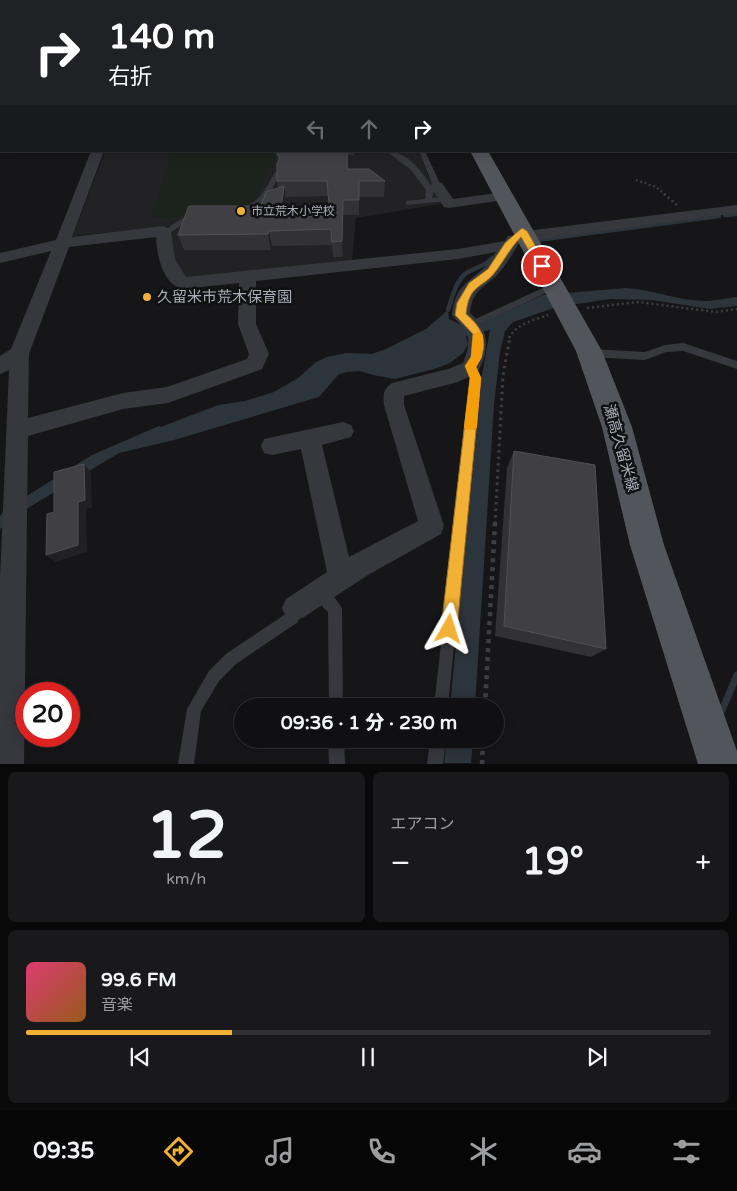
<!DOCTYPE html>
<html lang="ja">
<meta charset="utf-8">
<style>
:root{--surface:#101012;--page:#19191b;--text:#f1f3f6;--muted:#9c9d9f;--line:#303032;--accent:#f2b134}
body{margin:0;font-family:"Varela Round","Noto Sans JP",sans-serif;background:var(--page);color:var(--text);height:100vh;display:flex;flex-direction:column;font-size:19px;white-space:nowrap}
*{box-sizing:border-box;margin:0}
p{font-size:16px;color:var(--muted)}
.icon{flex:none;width:28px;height:28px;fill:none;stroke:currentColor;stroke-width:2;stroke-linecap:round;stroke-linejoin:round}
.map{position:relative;height:764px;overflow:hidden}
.panel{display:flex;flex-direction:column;gap:8px;padding:8px;background:#09090a;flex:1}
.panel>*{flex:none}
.banner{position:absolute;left:0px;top:0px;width:738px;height:152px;box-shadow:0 2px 12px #0003,0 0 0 1px var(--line);background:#202124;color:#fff;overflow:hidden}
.speed{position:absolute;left:15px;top:682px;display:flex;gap:10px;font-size:25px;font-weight:700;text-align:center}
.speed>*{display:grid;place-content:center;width:65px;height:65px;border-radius:50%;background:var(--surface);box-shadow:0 2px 12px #0003,0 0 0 1px var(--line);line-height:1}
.speed .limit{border:8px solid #d22;background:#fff;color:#111}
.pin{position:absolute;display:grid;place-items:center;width:42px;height:42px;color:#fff;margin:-21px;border:2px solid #fff;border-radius:50%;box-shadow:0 1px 5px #0007}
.me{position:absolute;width:55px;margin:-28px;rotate:6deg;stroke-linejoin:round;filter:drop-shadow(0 0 4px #0008)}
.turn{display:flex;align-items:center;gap:18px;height:105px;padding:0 25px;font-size:22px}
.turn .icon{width:65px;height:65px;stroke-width:2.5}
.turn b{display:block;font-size:35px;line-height:42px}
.lanes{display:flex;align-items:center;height:48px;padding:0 25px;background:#0003;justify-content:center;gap:25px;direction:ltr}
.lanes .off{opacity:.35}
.big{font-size:38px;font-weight:800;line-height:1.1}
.panel .card{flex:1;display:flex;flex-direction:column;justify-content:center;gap:8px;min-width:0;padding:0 18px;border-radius:8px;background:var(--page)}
.panel .dial{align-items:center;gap:0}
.dial b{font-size:65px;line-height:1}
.song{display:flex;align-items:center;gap:15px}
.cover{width:60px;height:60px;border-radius:8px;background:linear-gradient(135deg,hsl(340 70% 55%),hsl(30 70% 35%))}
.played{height:5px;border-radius:2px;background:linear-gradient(90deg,var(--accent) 30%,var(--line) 30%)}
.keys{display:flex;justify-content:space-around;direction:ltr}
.heat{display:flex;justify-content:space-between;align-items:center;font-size:28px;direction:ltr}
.panel .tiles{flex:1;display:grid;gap:8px;grid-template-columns:1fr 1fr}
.card:last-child{grid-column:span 2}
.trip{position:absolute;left:234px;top:698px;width:270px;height:50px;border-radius:25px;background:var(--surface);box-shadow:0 2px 12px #0003,0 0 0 1px var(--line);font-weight:800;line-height:50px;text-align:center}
.dock{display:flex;height:80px;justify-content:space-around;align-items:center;background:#060607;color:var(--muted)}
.dock .icon{width:35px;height:35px}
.dock .active{color:var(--accent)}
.dock b{font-size:22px;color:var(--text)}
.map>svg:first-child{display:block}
</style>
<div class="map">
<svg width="737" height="764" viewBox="0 0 737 764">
<rect width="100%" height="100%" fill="#161618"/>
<path fill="#222225" d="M105,151H419L428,176L446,203L356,218L352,261L184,279L170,249L171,226L73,236Z"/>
<path fill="#1c231d" d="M172,151H279L254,201L245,206L199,209L177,218H151Z"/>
<g fill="#2c353c">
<path d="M626,288C654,290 682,302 709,301C718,300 728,298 737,297V306L710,309L652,300L610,299L557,307L513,322L505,331L500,352L494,405L475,706H450L482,375L490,330L466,336L468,344L463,353L450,363L434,369L395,379L373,375L360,371L346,372L338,375L319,397L174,440L119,453L23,511L0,529V534V516L6,509L92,455L159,426L161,427L218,405L245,401L274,392L298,378L316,362L327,357L346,353L372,354L386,349L426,329L448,310L449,319L463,326L478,324L543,295Z"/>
<path d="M447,739H473L471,763H444Z"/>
</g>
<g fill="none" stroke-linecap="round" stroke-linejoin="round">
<g stroke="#2c353c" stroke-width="4.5">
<path d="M725,215L737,214"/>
<path d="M539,243L537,240L719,216"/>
<path d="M448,310C452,298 456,279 468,272C477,267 486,266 492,258"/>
</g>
<path stroke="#2c353c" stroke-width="7" d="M720,715L737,675"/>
<path stroke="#3d3f44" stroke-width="2" stroke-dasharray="2 2.5" stroke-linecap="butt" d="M636,180L656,187L666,195"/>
<g stroke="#3d3f44" stroke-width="2.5" stroke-dasharray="2 3" stroke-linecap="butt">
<path d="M664,194L677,205"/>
<path d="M587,308L638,302L716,312L737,309"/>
<path d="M509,338C516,324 534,320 548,315"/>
</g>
<path stroke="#3d3f44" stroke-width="3" stroke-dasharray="2.5 4" stroke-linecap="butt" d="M495,524L503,375L510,337"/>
<g stroke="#3d3f44" stroke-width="4.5" stroke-dasharray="4 5" stroke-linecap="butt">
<path d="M485,706L495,522"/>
<path d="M482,764L483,739"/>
</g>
<g fill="#37383d" fill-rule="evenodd">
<rect x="177" y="0" width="4" height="1"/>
<rect x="0" y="85" width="1" height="4"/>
<path d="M386,151C408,151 423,173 434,190L432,198L445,197L449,199L448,201L406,205V201L425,199L426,190L410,169Z"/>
<path d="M419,151H425L441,186L439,187L433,186Z"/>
<path d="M275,172L280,173C273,189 263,213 242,212V208C261,202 266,187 275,172Z"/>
<path d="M193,212H199L200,214L166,235H160L159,233Z"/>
<path d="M545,287L548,288L549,290L548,292L475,326H469L467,324L469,322Z"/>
<path d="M683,343L737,361V369L683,351L666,352L645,360L590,357L585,353L590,349L645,352L665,345Z"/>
<path d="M470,362L473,363L481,378L448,706H434L471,378L465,366Z"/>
<path d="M318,585C327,589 338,600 342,609L343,706H329L328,612L313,597L311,592L313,587Z"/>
<path d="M295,601L300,603L302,608L298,622L236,664L219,681L201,711L194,764H178L187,709L209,671L226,654L287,613L290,603Z"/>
<path d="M328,739H344L345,764H329Z"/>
<path d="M430,739H446L443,764H427Z"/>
</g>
<g fill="#37383d" fill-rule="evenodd">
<rect x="736" y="92" width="1" height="6"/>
<path d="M1,113V122L0,123V114Z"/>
<path d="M91,151H104L72,237L163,226L168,228L171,231L175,259L186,277L458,249L505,241L508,236L519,235L526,231L737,205V213L526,241L521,240C514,251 506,266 496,276C482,289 472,291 470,313C490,330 490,352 477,373L458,382L404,396V405L444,526L441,534L368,575L304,617L295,621L286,617L282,608L286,599L327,572L301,449L272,455L264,453L261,446L264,439L343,422L351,425L354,431L351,437L322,445L349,557L418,521L384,405C383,395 383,389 392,383L448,369L463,363C467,354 471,339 466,331C462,325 456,321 452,315C455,287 466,284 484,268C489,264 492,257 496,252L458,259L256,281V324L269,354L262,369L168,403L123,409L28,436L24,764H0V579L9,370L0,374V356L11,349L51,251L0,263V253L56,240ZM156,237C157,255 162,283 182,289L239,283L238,324L249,354L247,359L167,387L123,393L28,418L29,354L69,247Z"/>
<path d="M437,182L442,183L453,199L504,192L509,193L511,196L509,199L504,200L449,208L444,207L430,186L432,183Z"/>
</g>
<rect fill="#45474d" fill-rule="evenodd" x="0" y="43" width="1" height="8"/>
<g fill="#53555c" fill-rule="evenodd">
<path d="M414,0H426L427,1H415Z"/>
<path d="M470,151H488L602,351L632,427L664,545L737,751V764H698L630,545L602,427L576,351Z"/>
</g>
</g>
<g fill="#323236" fill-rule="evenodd">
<path d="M638,0H712L708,1H640Z"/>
<path d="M277,151H354V155H348V169L385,181L384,197H359V215H343V257H333L332,245L272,246L271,250H184L178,235L261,206L278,188L277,181L278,162ZM329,196L330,216H284L286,201V197Z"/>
<path d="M514,451L606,649L591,657L495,636L507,468Z"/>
</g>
<g fill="#212124">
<path d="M694,0H712L708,1H690Z"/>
<path d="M284,186L286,201L282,232L280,216Z"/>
<path d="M343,200V257L342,241Z"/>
<path d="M269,231L272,246L271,250L268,234Z"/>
<path d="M84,464L91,472L92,508L86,509L87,552L56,562L46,555L78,502Z"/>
</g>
<g fill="#3f3f44" stroke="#4f5156">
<path d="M667,0H678L674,1Z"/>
<path d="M277,151H347V169H369L385,181H359V200H343L342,241L332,242L331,229L269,231L268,234L178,235L189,206H261L266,192L284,186L280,216H330L327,181H277V164L280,157L277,155Z"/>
<path d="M514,451L595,465L606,649L504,626Z"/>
<path d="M84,464L85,500L78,502V545L46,555L47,514L54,512V472Z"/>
</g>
<path fill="#f2b134" stroke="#9d7322" d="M522,228L527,231L547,266L545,268H539L521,237C511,247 505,259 496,271C483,289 469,283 466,314C484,329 490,345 476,367L481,378L457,629L455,635L449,637L444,635L441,629L470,378L465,366L471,357L473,334L455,315L457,303L469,283L488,269L505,243Z"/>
<path fill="#f59e0b" d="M478,331L483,335L482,357L476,367L481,378L477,427L475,430H466L464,427L470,378L465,366L471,357L473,335Z"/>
<g fill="#f2b134" stroke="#111113" stroke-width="2">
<circle cx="241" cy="211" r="5"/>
<circle cx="147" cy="297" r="5"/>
</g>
<g text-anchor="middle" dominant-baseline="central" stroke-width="5" stroke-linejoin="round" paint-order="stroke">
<g font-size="12" fill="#a8adb8" stroke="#111113" text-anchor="start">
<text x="251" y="211">市立荒木小学校</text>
</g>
<g font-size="15" fill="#a8adb8" stroke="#111113" text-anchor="start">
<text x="157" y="297">久留米市荒木保育園</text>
</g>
<g font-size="15" fill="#a8adb8" stroke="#111113">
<text transform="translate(621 448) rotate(74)">瀬高久留米線</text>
</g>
</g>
</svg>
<div class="speed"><div class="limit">20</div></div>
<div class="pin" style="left:542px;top:266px;background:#d93025"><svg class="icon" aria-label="arrive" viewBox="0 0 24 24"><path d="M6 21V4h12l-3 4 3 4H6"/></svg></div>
<svg class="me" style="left:449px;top:629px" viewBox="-20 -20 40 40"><path d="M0-17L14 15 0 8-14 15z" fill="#f2b134" stroke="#fff" stroke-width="4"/></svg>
<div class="trip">09:36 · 1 分 · 230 m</div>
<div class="banner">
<div class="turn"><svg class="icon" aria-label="right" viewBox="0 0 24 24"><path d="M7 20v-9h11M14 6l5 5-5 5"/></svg><div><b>140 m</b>右折</div></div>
<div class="lanes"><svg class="icon off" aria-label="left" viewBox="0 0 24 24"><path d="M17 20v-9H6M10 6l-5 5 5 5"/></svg><svg class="icon off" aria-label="ahead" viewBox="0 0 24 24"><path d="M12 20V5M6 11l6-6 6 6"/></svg><svg class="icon" aria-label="right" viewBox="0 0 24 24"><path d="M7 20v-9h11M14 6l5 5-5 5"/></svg></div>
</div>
</div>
<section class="panel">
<div class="tiles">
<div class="card dial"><b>12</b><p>km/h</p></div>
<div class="card"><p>エアコン</p>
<div class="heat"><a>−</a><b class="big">19°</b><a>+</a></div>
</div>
<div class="card">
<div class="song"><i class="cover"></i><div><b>99.6 FM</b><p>音楽</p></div></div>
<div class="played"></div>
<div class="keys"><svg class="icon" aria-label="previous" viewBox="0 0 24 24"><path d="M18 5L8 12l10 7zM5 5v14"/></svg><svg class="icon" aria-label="pause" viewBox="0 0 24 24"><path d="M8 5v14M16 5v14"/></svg><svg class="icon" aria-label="next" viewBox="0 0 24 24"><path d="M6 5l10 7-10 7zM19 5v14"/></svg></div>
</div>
</div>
</section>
<nav class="dock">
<b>09:35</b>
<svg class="icon active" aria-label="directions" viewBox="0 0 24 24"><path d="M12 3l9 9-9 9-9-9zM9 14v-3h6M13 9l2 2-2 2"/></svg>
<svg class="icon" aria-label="music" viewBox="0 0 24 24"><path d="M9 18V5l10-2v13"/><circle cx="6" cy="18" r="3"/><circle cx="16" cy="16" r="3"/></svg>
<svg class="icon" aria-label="phone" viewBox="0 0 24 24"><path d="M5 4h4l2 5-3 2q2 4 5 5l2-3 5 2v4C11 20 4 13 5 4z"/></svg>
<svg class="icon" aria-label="climate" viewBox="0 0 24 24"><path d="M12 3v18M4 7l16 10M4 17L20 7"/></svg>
<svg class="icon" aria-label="car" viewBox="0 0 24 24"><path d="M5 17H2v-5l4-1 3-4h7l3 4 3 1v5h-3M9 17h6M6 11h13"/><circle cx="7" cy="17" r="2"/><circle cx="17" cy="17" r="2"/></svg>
<svg class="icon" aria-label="filters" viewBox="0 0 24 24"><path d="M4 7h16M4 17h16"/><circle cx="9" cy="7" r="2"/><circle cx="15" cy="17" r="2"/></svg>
</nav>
